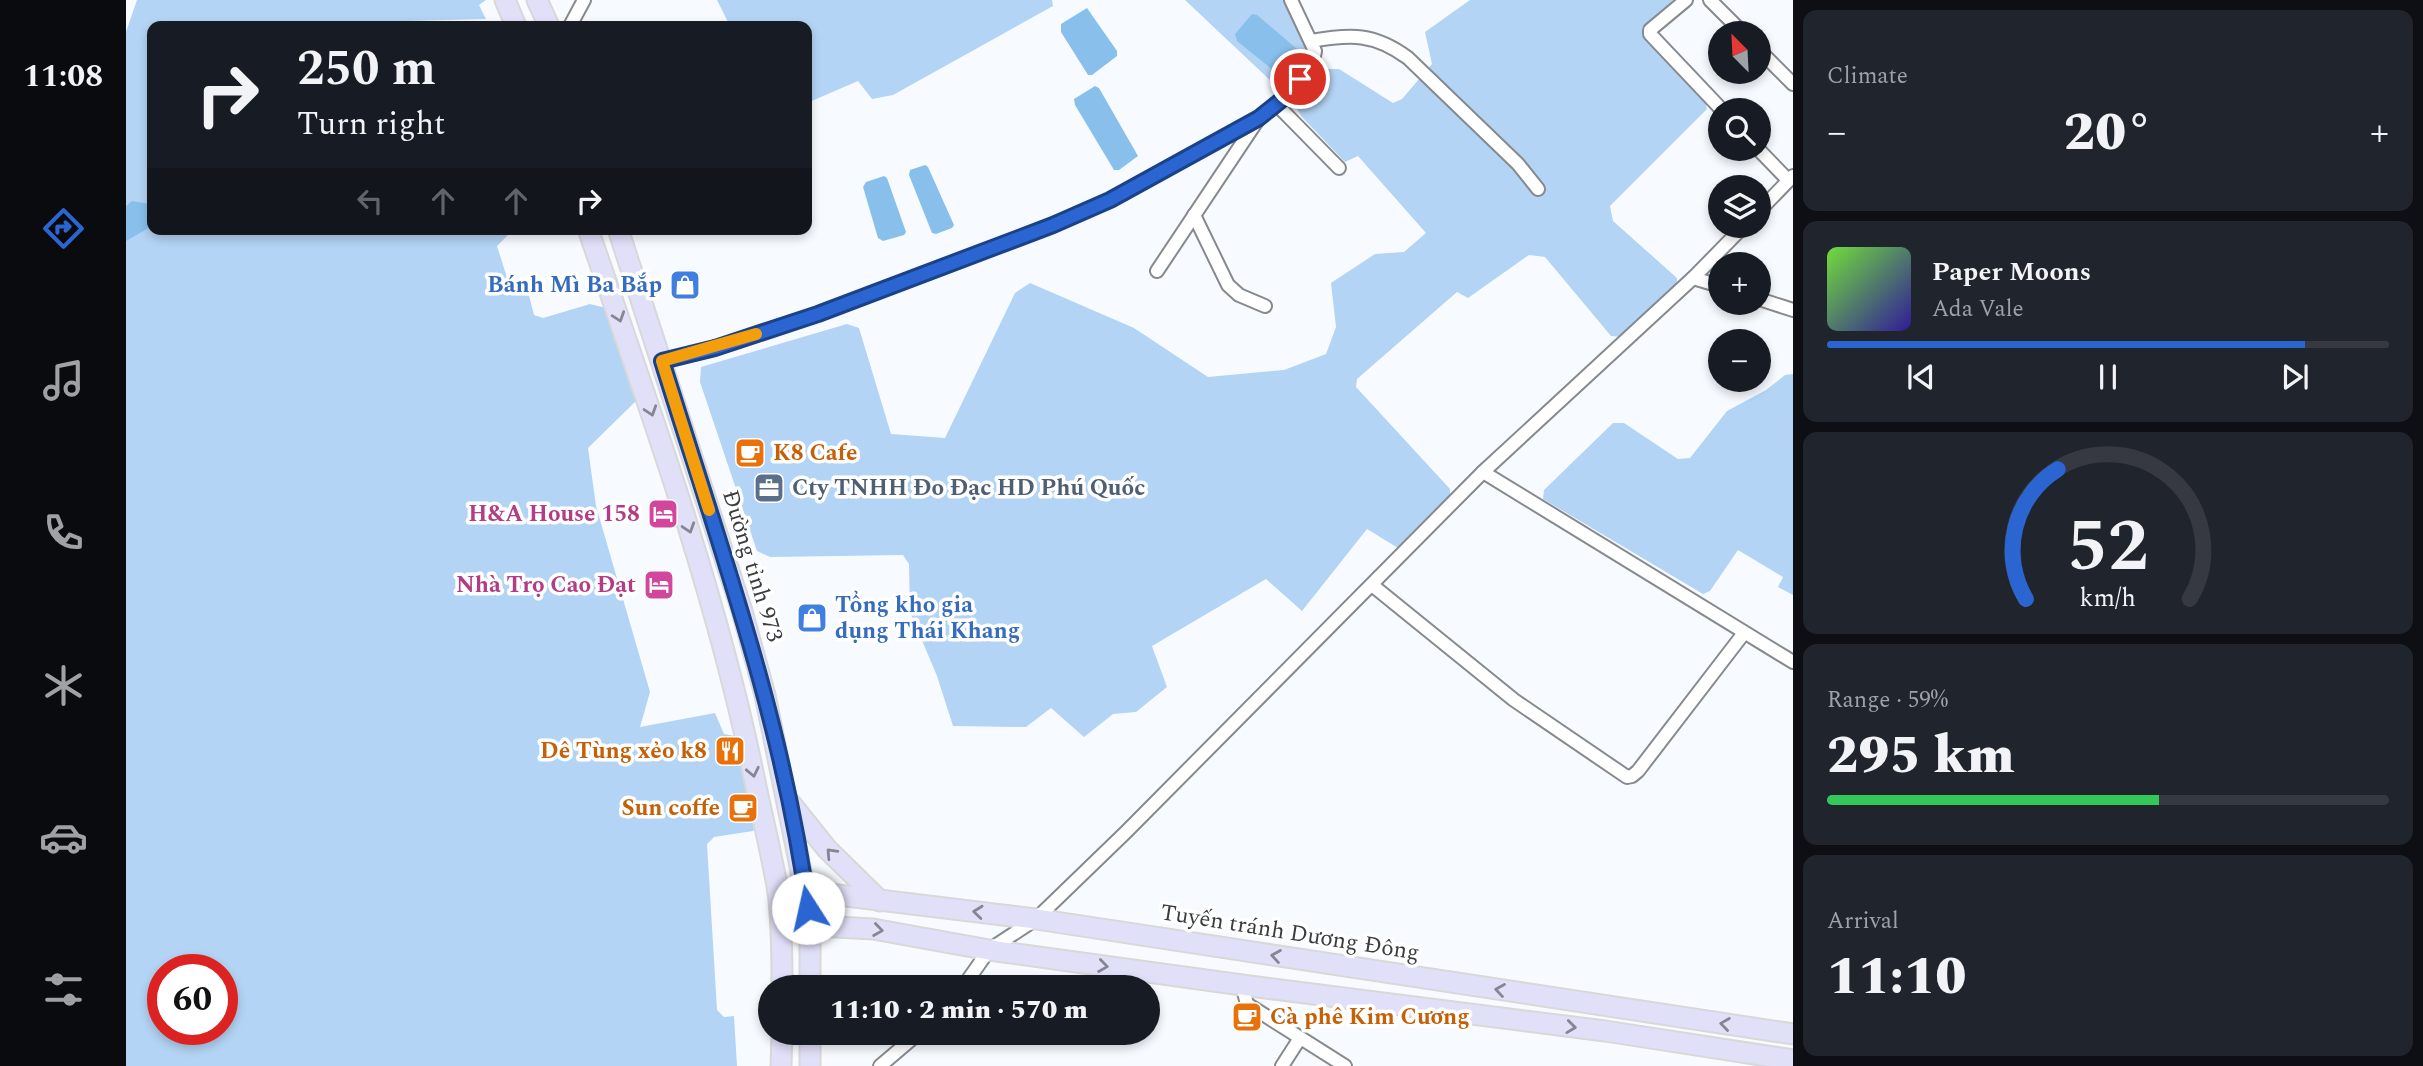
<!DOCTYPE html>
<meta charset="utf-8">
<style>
:root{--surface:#171b24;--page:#20242c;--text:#f1f3f6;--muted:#9ea1a6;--line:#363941;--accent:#2a65d2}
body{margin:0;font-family:Spectral,serif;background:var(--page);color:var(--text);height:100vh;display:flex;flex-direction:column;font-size:26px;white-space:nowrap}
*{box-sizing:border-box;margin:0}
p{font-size:23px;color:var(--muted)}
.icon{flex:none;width:38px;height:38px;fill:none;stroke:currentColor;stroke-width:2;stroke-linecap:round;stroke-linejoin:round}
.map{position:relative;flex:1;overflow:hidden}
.sheet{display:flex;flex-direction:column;gap:10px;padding:10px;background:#0d0f14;width:630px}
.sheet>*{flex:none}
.top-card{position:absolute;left:21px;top:21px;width:665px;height:214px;border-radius:14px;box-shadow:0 4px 10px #0003;background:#171b24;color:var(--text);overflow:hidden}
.needle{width:46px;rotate:336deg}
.tools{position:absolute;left:1582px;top:21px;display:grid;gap:14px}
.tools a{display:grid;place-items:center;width:63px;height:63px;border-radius:50%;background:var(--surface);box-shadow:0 4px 10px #0003;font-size:35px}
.speed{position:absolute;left:21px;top:954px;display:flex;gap:14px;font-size:35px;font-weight:700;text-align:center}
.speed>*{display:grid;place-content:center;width:91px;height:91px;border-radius:50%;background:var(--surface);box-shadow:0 4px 10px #0003;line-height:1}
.speed .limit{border:10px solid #d22;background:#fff;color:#111}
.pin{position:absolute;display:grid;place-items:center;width:60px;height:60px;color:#fff;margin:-30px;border:4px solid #fff;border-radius:50%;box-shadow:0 2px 7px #0007}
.me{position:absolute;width:77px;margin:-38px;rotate:350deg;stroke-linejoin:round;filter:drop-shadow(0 0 5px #0008)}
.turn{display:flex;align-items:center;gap:24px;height:147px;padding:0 35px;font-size:32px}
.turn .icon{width:91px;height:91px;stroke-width:2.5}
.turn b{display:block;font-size:49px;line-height:60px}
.lanes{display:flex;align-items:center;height:66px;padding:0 35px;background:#0003;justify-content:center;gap:35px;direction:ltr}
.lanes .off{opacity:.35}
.big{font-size:52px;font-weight:800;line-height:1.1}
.sheet .card{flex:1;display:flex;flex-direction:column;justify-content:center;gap:10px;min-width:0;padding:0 24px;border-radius:14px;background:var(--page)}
.sheet .dial{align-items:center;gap:0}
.dial svg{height:182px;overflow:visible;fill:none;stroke:var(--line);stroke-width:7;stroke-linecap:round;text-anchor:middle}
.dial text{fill:var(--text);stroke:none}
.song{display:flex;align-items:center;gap:21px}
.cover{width:84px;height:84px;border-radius:10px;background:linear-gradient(135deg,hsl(100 70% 55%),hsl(250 70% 35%))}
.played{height:7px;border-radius:4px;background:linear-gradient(90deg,var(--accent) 85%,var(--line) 85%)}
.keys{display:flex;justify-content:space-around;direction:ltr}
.heat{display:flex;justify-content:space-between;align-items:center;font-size:38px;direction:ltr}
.charge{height:10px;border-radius:5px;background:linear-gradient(90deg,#34c759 59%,var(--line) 0)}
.trip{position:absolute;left:632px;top:975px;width:402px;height:70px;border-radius:35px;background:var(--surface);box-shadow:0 4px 10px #0003;font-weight:800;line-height:70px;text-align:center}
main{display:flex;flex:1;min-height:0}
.tabs{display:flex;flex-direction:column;width:126px;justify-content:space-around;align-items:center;background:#090b0e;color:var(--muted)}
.tabs .icon{width:49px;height:49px}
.tabs .selected{color:var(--accent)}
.tabs b{font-size:32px;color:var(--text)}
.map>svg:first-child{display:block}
</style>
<main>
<nav class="tabs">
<b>11:08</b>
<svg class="icon selected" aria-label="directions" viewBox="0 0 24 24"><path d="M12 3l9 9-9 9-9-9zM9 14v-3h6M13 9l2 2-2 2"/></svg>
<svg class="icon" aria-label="music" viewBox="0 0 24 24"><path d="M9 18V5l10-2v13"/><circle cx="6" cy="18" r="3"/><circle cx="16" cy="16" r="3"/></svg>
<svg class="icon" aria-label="phone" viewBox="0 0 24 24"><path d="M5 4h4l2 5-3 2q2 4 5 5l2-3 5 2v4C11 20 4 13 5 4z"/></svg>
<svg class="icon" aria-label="climate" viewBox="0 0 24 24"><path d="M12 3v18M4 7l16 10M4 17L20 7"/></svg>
<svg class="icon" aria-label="car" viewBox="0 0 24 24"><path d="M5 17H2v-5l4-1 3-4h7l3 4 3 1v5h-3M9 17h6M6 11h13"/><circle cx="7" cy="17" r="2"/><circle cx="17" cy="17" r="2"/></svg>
<svg class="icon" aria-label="filters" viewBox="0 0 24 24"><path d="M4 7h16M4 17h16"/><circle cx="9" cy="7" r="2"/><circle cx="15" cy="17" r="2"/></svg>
</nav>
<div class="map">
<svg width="1667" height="1066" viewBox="0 0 1667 1066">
<rect width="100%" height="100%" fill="#f7fbff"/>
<g fill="#b3d4f4" fill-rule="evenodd">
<path d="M11,0H360L353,5L360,19L207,23L205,26H26V229H388L371,246L383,284L399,280L408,315L417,318L464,304L480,308L513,398L462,448L470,506L524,692L514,727L589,713L598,734L609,736L631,826L627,831L588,837L581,844L591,1010L598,1017L608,1016L611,1066H0V32ZM37,970H96V1029H37Z"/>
<path d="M591,0H926L927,6L767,95L746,99L732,81L681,103V26H604Z"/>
<path d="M1059,0H1157L1183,48L1180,62L1162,87L1148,84Z"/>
<path d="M1344,0H1548L1520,25V38L1579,100L1581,109L1484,206L1487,221L1551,278V286L1496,337L1485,336L1419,257L1403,255L1342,298L1331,292L1231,379L1230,387L1324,489V497L1272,548L1241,529L1176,611L1140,579L1026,646L1041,687L1010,712L987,714L958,737L925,708L900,727L827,726L811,676L784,612L783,564L777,555L644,557L631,551L574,382L575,367L721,324L733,328L765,434L819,438L889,293L904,283L1008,328L1082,377L1158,370L1200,354L1210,327L1205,283L1249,254L1278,252L1300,233L1232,156L1219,162L1176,117L1169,106L1201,69H1213L1267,103L1276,99L1306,64L1299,32Z"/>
<path d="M1667,374V595L1652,587L1657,577L1612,550L1584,591L1577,594L1417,499L1418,490L1487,423H1498L1552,459L1564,458L1601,411L1640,390L1659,375Z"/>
</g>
<g fill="#88c0eb">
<path d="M961,8L991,51V56L966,75H962L935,32V24Z"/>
<path d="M1126,14L1131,15L1171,49L1172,52L1157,73L1152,74L1111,41L1109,34Z"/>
<path d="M969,86L973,88L1012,156L993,170H988L949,105L948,99Z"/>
<path d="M799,165L802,167L828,225L826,228L810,234L806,233L783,175L784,170Z"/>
<path d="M758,176L761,178L780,232L778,235L757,241L752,238L737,187L740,182Z"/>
<path d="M6,201L23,204L26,212V226L0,241V206Z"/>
</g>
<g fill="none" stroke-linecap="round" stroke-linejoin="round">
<g stroke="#868a8e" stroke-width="16">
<g id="street">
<path d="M1560,0L1524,30V34L1596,110"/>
<path d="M1584,0L1617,33"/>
<path d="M444,26L458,0"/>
<path d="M1185,41C1225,34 1248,33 1282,58L1392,164L1412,189"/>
<path d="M1633,50L1667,84"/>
<path d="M1151,105L1213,168"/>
<path d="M1632,149L1662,180"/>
<path d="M1633,211L1667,176"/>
<path d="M1068,215L1102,285L1113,295L1139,306"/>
<path d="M1031,271L1131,121"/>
<path d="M1567,278L1594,286"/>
<path d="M1633,299L1667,310"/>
<path d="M536,361L589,348L692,314L927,225L984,200L1133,118L1167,91L1187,61L1189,51L1165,0"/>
<path d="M1357,472L1667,662"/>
<path d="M1246,585L1388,700L1501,777L1506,776L1512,771L1618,633"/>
<path d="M1116,985L1121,1004L1219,1066"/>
<path d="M837,987L863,950L910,919L1000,832L1357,472L1567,278L1618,226"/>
<path d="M754,1066L794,1032"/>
<path d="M1156,1066L1174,1038"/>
</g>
</g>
<g stroke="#d8d8d8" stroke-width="23">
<g id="primary">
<path d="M379,0L390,26"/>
<path d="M411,0L423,26"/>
<path d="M462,229C523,407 587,583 626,767C634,808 645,850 652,892C656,923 656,955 656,987"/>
<path d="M492,229L616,611L639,695L679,891L684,925V987"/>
<path d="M665,804L701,849L754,901"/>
<path d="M652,892L679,891L910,919L1667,1034"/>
<path d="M655,924L747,929L863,950L1116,985L1479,1031L1667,1060"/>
<path d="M655,1066L656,1032"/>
<path d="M684,1066V1032"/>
</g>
</g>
<use href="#street" stroke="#fff" stroke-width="12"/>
<use href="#primary" stroke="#e1e0f9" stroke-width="19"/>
</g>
<defs><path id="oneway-chevron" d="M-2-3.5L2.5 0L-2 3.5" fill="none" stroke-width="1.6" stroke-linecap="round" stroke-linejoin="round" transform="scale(1.75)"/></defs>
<g stroke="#858692">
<use href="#oneway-chevron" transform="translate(493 317) rotate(71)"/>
<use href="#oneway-chevron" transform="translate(525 411) rotate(72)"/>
<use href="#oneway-chevron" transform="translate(563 528) rotate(72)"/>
<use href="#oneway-chevron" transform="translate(627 772) rotate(78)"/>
<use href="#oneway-chevron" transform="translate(705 853) rotate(-133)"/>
<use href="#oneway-chevron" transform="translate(852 912) rotate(-174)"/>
<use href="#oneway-chevron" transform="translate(752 930) rotate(8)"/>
<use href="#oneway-chevron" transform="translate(1150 956) rotate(-171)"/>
<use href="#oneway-chevron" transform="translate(977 966) rotate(8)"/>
<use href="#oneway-chevron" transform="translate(1374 990) rotate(-171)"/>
<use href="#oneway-chevron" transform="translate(1599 1024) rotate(-172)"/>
<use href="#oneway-chevron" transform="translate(1445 1027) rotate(7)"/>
</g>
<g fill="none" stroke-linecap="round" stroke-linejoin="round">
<g stroke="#1b4288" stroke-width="18">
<path id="route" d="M682,908C657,720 592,541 536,361L589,348L692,314L927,225L984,200L1133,118C1148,105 1163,97 1174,79"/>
</g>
<use href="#route" stroke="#2a65d2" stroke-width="12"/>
<path stroke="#f59e0b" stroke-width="12" d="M583,510L536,361L630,334"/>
</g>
<defs>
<g id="shop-square" transform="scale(1.575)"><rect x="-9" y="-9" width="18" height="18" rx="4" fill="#3f7fe0" stroke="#fff"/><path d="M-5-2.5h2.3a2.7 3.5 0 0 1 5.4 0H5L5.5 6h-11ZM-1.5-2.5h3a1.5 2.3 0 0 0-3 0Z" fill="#fff"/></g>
<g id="cafe-square" transform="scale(1.575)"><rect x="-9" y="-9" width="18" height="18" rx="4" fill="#e8710a" stroke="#fff"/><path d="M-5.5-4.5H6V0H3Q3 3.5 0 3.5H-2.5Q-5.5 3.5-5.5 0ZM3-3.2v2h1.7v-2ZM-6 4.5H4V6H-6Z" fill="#fff"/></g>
<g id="office-square" transform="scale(1.575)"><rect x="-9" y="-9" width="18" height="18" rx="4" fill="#5c6f8a" stroke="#fff"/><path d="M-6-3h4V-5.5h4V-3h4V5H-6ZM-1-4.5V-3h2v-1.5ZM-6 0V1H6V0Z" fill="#fff"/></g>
<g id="hotel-square" transform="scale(1.575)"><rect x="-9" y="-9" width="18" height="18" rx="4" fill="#d1479c" stroke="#fff"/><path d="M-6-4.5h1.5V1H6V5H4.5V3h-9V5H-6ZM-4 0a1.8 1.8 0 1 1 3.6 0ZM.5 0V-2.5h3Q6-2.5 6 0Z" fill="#fff"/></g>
<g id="restaurant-square" transform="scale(1.575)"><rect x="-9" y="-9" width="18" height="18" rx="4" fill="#e8710a" stroke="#fff"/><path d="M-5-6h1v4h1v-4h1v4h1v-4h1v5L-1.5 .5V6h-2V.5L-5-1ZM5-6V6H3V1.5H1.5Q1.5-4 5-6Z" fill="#fff"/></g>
</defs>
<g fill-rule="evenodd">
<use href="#shop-square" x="559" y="285"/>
<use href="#cafe-square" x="624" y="453"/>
<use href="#office-square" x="643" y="488"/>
<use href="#hotel-square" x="537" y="514"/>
<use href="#hotel-square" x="533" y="585"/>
<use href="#shop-square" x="686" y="618"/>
<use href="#restaurant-square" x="604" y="751"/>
<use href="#cafe-square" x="617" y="808"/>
<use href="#cafe-square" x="1121" y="1017"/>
</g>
<g text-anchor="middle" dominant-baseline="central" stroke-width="7" stroke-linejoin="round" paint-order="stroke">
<g font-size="23" font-weight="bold" fill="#366cbe" stroke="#fff" text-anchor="end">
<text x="536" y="285">Bánh Mì Ba Bắp</text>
<text x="709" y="605" text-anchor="start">Tổng kho gia<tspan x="709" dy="26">dụng Thái Khang</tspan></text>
</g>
<g font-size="23" font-weight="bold" fill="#c56008" stroke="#fff" text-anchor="start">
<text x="647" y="453">K8 Cafe</text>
<text x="581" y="751" text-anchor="end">Dê Tùng xẻo k8</text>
<text x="594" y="808" text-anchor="end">Sun coffe</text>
<text x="1144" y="1017">Cà phê Kim Cương</text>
</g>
<g font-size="23" font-weight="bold" fill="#4e5e75" stroke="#fff" text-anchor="start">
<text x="666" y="488">Cty TNHH Đo Đạc HD Phú Quốc</text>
</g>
<g font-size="23" font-weight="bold" fill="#b23c85" stroke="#fff" text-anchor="end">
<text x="514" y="514">H&amp;A House 158</text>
<text x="510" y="585">Nhà Trọ Cao Đạt</text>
</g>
<g font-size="23" fill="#3a3c3e" stroke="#fff">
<text transform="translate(626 566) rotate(73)">Đường tỉnh 973</text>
<text transform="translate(1164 933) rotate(9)">Tuyến tránh Dương Đông</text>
</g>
</g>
</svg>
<div class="tools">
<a><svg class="needle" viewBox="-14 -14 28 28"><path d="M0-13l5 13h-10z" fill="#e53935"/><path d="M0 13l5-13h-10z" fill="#9ea1a6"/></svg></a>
<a><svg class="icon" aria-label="search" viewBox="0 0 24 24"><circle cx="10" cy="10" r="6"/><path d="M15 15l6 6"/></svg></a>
<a><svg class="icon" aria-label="layers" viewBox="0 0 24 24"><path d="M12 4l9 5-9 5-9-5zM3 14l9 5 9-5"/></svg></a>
<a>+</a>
<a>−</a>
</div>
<div class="speed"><div class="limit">60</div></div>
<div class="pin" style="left:1174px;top:79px;background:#d93025"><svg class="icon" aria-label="arrive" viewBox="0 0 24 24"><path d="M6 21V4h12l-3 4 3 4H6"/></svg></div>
<svg class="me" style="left:682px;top:908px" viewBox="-20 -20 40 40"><circle r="19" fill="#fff"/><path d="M0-13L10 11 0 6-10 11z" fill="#2a65d2"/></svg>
<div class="trip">11:10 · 2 min · 570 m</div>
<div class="top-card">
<div class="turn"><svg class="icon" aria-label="right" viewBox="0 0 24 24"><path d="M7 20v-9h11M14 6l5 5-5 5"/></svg><div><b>250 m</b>Turn right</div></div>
<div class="lanes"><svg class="icon off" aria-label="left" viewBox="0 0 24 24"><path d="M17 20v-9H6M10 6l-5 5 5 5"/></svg><svg class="icon off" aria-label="ahead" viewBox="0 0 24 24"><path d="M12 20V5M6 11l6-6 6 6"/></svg><svg class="icon off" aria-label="ahead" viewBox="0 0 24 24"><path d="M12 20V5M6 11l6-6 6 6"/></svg><svg class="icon" aria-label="right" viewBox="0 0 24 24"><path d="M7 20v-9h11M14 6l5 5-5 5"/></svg></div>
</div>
</div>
<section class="sheet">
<div class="card"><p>Climate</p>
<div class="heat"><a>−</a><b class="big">20°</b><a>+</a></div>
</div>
<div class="card">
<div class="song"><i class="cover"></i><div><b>Paper Moons</b><p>Ada Vale</p></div></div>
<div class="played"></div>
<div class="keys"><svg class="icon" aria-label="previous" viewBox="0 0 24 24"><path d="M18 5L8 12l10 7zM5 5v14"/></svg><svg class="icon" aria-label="pause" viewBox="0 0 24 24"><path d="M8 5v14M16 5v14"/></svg><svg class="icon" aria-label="next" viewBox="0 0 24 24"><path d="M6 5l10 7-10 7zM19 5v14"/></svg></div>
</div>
<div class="card dial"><svg viewBox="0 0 100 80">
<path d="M14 69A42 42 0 1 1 86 69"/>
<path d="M14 69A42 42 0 0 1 28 12" stroke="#2a65d2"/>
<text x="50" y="56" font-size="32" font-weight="700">52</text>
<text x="50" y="72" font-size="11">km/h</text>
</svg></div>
<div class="card"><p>Range · 59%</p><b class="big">295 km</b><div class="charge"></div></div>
<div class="card"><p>Arrival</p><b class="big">11:10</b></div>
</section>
</main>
